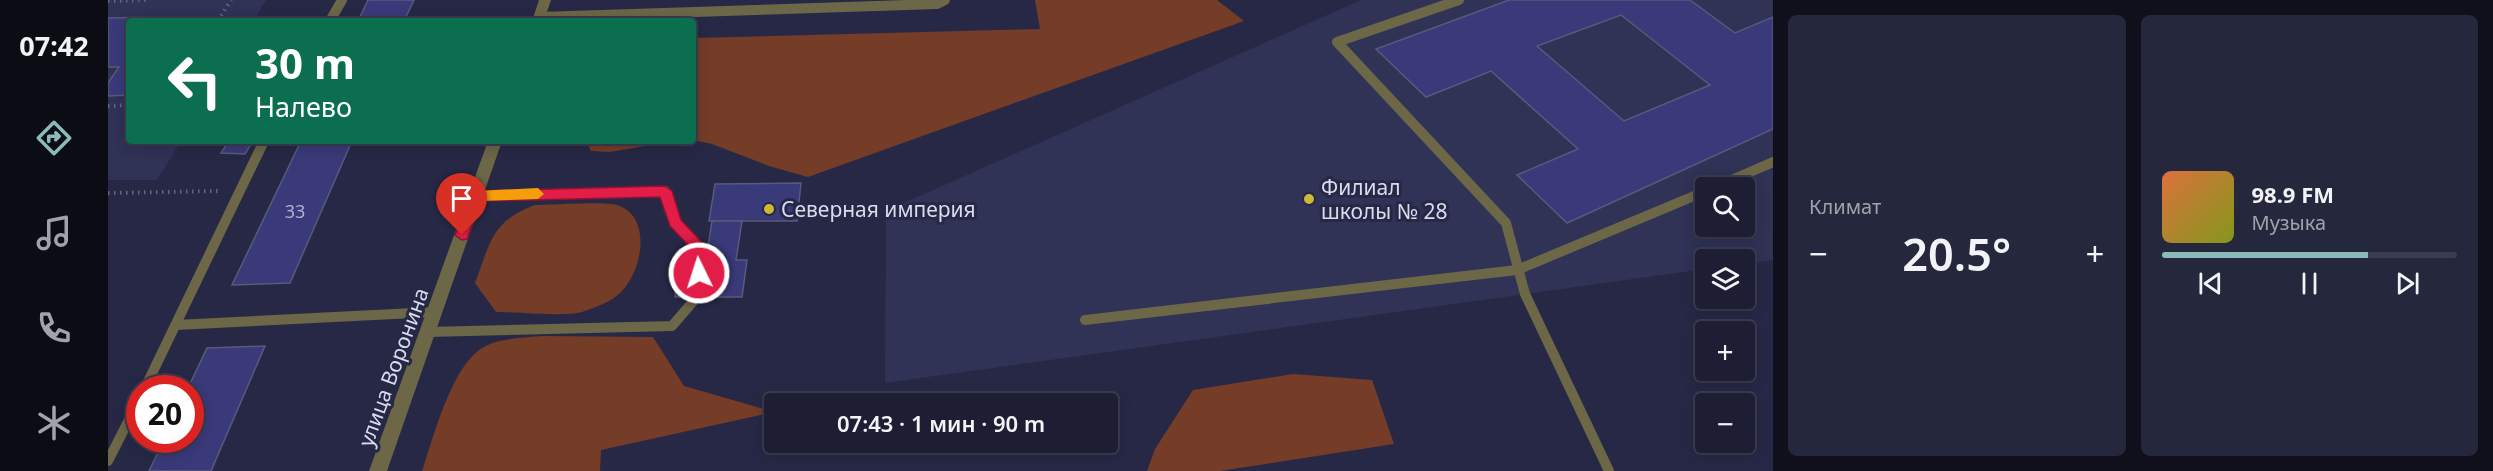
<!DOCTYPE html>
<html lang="ru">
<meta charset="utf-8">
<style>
:root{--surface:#1d1e34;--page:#25273c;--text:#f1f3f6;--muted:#a0a2ac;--line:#3b3c4f;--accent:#8bbbb9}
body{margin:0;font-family:"Noto Sans",sans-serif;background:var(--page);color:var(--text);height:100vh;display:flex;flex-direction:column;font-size:22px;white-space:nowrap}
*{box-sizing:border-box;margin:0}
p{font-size:20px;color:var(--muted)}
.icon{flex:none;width:33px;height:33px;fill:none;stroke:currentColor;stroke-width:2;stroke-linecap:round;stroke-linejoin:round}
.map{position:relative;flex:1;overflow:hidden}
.sheet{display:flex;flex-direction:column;gap:15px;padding:15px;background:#10101d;width:720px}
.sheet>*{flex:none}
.banner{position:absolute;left:18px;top:18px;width:570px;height:126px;border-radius:6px;box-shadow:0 3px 15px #0003,0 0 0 2px var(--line);background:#0b6e4f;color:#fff;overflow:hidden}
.tools{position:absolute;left:1587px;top:177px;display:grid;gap:12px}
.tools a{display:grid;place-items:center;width:60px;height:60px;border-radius:6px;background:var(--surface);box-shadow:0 3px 15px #0003,0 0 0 2px var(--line);font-size:30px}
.speed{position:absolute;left:18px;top:375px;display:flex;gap:12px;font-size:30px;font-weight:700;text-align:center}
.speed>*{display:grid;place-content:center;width:78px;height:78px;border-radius:50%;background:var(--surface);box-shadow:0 3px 15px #0003,0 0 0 2px var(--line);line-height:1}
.speed .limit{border:9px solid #d22;background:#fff;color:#111}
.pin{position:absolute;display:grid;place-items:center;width:51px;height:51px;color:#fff;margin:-62px -26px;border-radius:50% 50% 50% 0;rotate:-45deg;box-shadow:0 0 6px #0007}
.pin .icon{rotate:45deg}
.me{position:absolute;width:66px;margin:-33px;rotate:356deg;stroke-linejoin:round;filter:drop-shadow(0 0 4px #0008)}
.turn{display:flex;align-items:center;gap:21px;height:126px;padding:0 30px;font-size:27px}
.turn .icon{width:78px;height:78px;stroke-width:2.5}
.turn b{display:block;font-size:42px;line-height:51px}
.big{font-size:45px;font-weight:600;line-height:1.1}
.sheet .widget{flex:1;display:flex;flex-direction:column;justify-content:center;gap:9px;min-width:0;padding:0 21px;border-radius:9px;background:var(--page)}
.song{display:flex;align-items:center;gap:18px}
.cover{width:72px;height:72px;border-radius:9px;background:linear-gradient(135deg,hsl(20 70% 55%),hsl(70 70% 35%))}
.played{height:6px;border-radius:3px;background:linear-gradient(90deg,var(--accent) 70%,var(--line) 70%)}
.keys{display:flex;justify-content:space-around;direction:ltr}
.heat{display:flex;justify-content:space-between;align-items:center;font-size:33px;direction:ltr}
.sheet .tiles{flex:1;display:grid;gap:15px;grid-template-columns:repeat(2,1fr)}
.trip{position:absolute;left:656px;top:393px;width:354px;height:60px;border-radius:6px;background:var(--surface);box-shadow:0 3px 15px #0003,0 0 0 2px var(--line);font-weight:600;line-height:60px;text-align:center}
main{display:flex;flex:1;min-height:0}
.tabs{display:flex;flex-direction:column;width:108px;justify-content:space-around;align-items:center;background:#0c0c15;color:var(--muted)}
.tabs .icon{width:42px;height:42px}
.tabs .on{color:var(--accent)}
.tabs b{font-size:27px;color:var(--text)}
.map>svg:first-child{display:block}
</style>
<main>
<nav class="tabs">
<b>07:42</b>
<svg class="icon on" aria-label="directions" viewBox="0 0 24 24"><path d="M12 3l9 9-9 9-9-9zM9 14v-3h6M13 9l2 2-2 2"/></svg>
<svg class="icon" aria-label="music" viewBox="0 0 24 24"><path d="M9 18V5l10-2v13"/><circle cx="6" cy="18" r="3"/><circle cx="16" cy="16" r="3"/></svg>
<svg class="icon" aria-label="phone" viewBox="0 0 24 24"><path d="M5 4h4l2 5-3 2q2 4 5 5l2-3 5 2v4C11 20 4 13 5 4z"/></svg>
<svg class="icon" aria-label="climate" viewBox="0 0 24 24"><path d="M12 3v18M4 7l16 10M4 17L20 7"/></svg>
</nav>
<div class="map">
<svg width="1665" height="471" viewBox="0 0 1665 471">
<rect width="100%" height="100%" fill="#272846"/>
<g fill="#303256" fill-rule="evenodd">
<path d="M0,0H158L145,21H21V141H73L49,180H0Z"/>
<path d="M1253,0H1665V260L1637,264L1636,260H1598L1597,269L777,383L778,211ZM1598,188H1636V226H1598Z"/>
</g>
<g fill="#753c27">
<path d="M927,0H1109L1136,21L700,177L661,166L604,144L585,140V38L932,29Z"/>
<path d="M478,141H566L502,152L483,151Z"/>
<path d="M427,205C443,205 497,201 509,205C545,217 534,270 514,291C504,302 488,307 474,312C456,317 409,312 388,312L367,283C382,244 383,221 427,205Z"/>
<path d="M436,336L545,337L576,386L666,412L493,450L492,471H314C326,437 345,357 382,344C399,338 419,337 436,336Z"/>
<path d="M1185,374L1264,380L1286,444L1112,471H1039L1047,449L1085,390Z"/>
</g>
<g fill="#3a3a7a" stroke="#585a7c" stroke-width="1.5" fill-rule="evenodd">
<path d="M260,0H306L296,21H250Z"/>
<path d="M1401,0H1582L1627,33L1665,17V129L1459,223L1409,175L1470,149L1383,71L1318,97L1268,49ZM1513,15L1602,85L1516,121L1429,46Z"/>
<path d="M44,17L41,21H21V95L0,96V83L11,67H0V18Z"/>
<path d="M121,141H145L137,154L113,153Z"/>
<path d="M193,141H244L182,283L124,285Z"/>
<path d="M693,183L689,221H601L607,184Z"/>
<path d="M604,221H634L628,260H639L634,297H567L574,259L598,260Z"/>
<path d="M157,346L103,471H41L56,440H82V388H80L99,348Z"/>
</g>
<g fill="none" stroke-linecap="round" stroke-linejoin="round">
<g stroke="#646580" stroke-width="4" stroke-dasharray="1.5 4.5" stroke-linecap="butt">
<path d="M0,1L40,0"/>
<path d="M110,21L123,0"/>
<path d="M0,106L21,105"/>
<path d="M0,193L110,191"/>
</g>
<g stroke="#6c6747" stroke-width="10">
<path d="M1351,0L1229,42L1398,223L1417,294L1501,471"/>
<path d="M431,17L829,4L837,0"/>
<path d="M222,21L234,0"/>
<path d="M1605,188L1665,162"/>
<path d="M977,320L1409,270L1598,191"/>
<path d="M68,325L326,312"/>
<path d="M319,332L564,326L589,297L593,250L567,222L557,191L367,196"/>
<path d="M37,388L156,141"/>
<path d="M0,461L32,398"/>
</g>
<g fill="#6c6747" fill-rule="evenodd">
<path d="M431,0H443L436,21H424Z"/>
<path d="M380,141H394L279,471H261Z"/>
</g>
</g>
<path fill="#e11d48" stroke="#92132f" stroke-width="1.5" d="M557,186L564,191L573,220L600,249L596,277H586V251L562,226L552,197L372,201L359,239L354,240L347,235L361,196L368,191Z"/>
<path fill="#f59e0b" d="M430,188L436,194L430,199L372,201L367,204L360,199L363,193L368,191Z"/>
<g fill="#ccb938" stroke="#272846" stroke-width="2">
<circle cx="1201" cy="199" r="6"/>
<circle cx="661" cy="209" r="6"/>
</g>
<g text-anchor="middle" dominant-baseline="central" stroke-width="6" stroke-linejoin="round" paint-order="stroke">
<g font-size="18" fill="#b1b3d2">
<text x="187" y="211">33</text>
</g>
<g font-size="21" fill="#d9dbef" stroke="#272846" text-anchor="start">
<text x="1213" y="187">Филиал<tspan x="1213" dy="24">школы № 28</tspan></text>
<text x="673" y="209">Северная империя</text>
</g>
<g font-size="21" fill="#d9dbef" stroke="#272846">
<text transform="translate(285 367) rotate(-70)">улица Воронина</text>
</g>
</g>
</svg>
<div class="tools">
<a><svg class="icon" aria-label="search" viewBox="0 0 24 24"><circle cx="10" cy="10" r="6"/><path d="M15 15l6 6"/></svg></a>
<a><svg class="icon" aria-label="layers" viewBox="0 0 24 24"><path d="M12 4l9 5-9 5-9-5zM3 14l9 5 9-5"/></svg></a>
<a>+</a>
<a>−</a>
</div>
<div class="speed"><div class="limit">20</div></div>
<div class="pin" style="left:354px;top:235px;background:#d93025"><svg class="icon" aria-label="arrive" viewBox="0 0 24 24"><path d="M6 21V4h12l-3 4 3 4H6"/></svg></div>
<svg class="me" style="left:591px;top:273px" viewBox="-20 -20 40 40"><circle r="17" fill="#e11d48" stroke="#fff" stroke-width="3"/><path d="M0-11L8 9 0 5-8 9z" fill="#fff"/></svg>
<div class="trip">07:43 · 1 мин · 90 m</div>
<div class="banner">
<div class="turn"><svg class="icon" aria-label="left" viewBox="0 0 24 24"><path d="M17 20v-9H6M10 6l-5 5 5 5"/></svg><div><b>30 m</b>Налево</div></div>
</div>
</div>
<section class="sheet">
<div class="tiles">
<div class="widget"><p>Климат</p>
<div class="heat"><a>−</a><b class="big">20.5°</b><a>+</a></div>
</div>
<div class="widget">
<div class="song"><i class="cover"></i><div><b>98.9 FM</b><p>Музыка</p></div></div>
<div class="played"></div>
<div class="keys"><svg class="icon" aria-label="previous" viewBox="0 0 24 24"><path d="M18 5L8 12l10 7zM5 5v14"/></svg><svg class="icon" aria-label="pause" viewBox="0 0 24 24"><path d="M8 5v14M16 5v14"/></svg><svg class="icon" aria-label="next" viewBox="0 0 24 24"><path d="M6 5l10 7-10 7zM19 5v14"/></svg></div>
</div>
</div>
</section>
</main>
